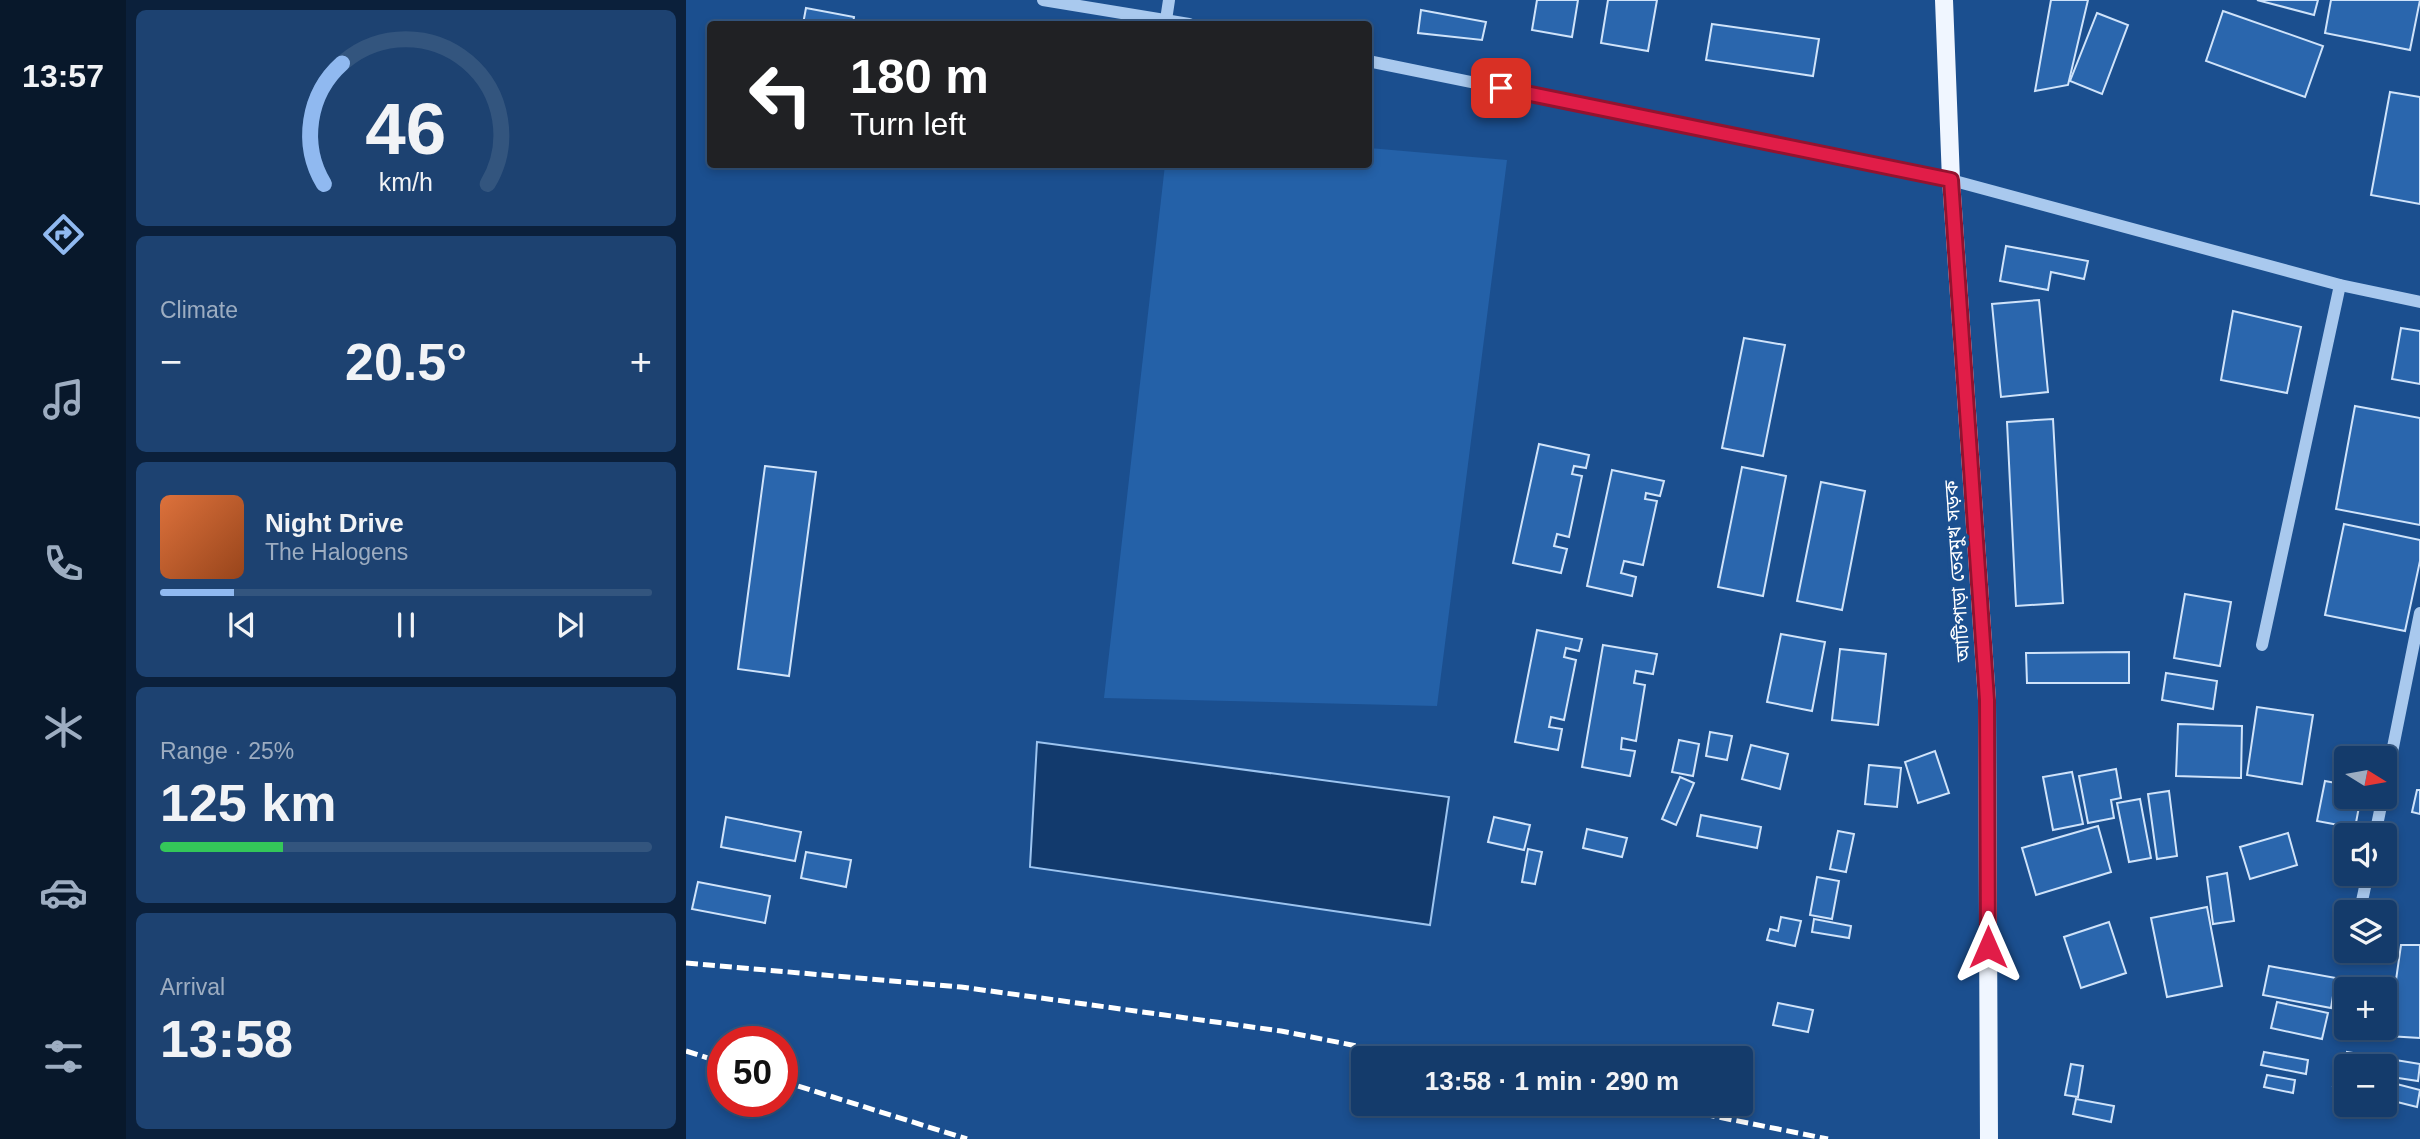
<!DOCTYPE html>
<meta charset="utf-8">
<style>
:root{--surface:#143b6b;--page:#1d4271;--text:#f1f3f6;--muted:#9dadc1;--line:#33557e;--accent:#90b9f0}
body{margin:0;font-family:Arial,"Noto Sans Bengali",sans-serif;background:var(--page);color:var(--text);height:100vh;display:flex;flex-direction:column;font-size:26px;white-space:nowrap}
*{box-sizing:border-box;margin:0}
p{font-size:23px;color:var(--muted)}
.icon{flex:none;width:38px;height:38px;fill:none;stroke:currentColor;stroke-width:2;stroke-linecap:round;stroke-linejoin:round}
.map{position:relative;flex:1;overflow:hidden}
.panel{display:flex;flex-direction:column;gap:10px;padding:10px;background:#0b203b;width:560px}
.panel>*{flex:none}
.banner{position:absolute;left:21px;top:21px;width:665px;height:147px;border-radius:7px;box-shadow:0 4px 10px #0003,0 0 0 2px var(--line);background:#202124;color:#fff;overflow:hidden}
.needle{width:46px;rotate:101deg}
.tools{position:absolute;left:1648px;top:746px;display:grid;gap:14px}
.tools a{display:grid;place-items:center;width:63px;height:63px;border-radius:7px;background:var(--surface);box-shadow:0 4px 10px #0003,0 0 0 2px var(--line);font-size:35px}
.speed{position:absolute;left:21px;top:1026px;display:flex;gap:14px;font-size:35px;font-weight:700;text-align:center}
.speed>*{display:grid;place-content:center;width:91px;height:91px;border-radius:50%;background:var(--surface);box-shadow:0 4px 10px #0003,0 0 0 2px var(--line);line-height:1}
.speed .limit{border:10px solid #d22;background:#fff;color:#111}
.pin{position:absolute;display:grid;place-items:center;width:60px;height:60px;color:#fff;margin:-30px;border-radius:14px;box-shadow:0 4px 10px #0006}
.me{position:absolute;width:77px;margin:-38px;rotate:0deg;stroke-linejoin:round;filter:drop-shadow(0 0 5px #0008)}
.turn{display:flex;align-items:center;gap:24px;height:147px;padding:0 28px;font-size:32px}
.turn .icon{width:91px;height:91px;stroke-width:2.5}
.turn b{display:block;font-size:49px;line-height:60px}
.big{font-size:52px;font-weight:800;line-height:1.1}
.panel .card{flex:1;display:flex;flex-direction:column;justify-content:center;gap:10px;min-width:0;padding:0 24px;border-radius:10px;background:var(--page)}
.panel .dial{align-items:center;gap:0}
.dial svg{height:182px;overflow:visible;fill:none;stroke:var(--line);stroke-width:7;stroke-linecap:round;text-anchor:middle}
.dial text{fill:var(--text);stroke:none}
.song{display:flex;align-items:center;gap:21px}
.cover{width:84px;height:84px;border-radius:10px;background:linear-gradient(135deg,hsl(20 70% 55%),hsl(20 70% 35%))}
.played{height:7px;border-radius:4px;background:linear-gradient(90deg,var(--accent) 15%,var(--line) 15%)}
.keys{display:flex;justify-content:space-around;direction:ltr}
.heat{display:flex;justify-content:space-between;align-items:center;font-size:38px;direction:ltr}
.charge{height:10px;border-radius:5px;background:linear-gradient(90deg,#34c759 25%,var(--line) 0)}
.trip{position:absolute;left:665px;top:1046px;width:402px;height:70px;border-radius:7px;background:var(--surface);box-shadow:0 4px 10px #0003,0 0 0 2px var(--line);font-weight:800;line-height:70px;text-align:center}
main{display:flex;flex:1;min-height:0}
.dock{display:flex;flex-direction:column;width:126px;justify-content:space-around;align-items:center;background:#08182b;color:var(--muted)}
.dock .icon{width:49px;height:49px}
.dock .selected{color:var(--accent)}
.dock b{font-size:32px;color:var(--text)}
.map>svg:first-child{display:block}
</style>
<main>
<nav class="dock">
<b>13:57</b>
<svg class="icon selected" aria-label="directions" viewBox="0 0 24 24"><path d="M12 3l9 9-9 9-9-9zM9 14v-3h6M13 9l2 2-2 2"/></svg>
<svg class="icon" aria-label="music" viewBox="0 0 24 24"><path d="M9 18V5l10-2v13"/><circle cx="6" cy="18" r="3"/><circle cx="16" cy="16" r="3"/></svg>
<svg class="icon" aria-label="phone" viewBox="0 0 24 24"><path d="M5 4h4l2 5-3 2q2 4 5 5l2-3 5 2v4C11 20 4 13 5 4z"/></svg>
<svg class="icon" aria-label="climate" viewBox="0 0 24 24"><path d="M12 3v18M4 7l16 10M4 17L20 7"/></svg>
<svg class="icon" aria-label="car" viewBox="0 0 24 24"><path d="M5 17H2v-5l4-1 3-4h7l3 4 3 1v5h-3M9 17h6M6 11h13"/><circle cx="7" cy="17" r="2"/><circle cx="17" cy="17" r="2"/></svg>
<svg class="icon" aria-label="filters" viewBox="0 0 24 24"><path d="M4 7h16M4 17h16"/><circle cx="9" cy="7" r="2"/><circle cx="15" cy="17" r="2"/></svg>
</nav>
<section class="panel">
<div class="card dial"><svg viewBox="0 0 100 80">
<path d="M14 69A42 42 0 1 1 86 69"/>
<path d="M14 69A42 42 0 0 1 22 16" stroke="#90b9f0"/>
<text x="50" y="56" font-size="32" font-weight="700">46</text>
<text x="50" y="72" font-size="11">km/h</text>
</svg></div>
<div class="card"><p>Climate</p>
<div class="heat"><a>−</a><b class="big">20.5°</b><a>+</a></div>
</div>
<div class="card">
<div class="song"><i class="cover"></i><div><b>Night Drive</b><p>The Halogens</p></div></div>
<div class="played"></div>
<div class="keys"><svg class="icon" aria-label="previous" viewBox="0 0 24 24"><path d="M18 5L8 12l10 7zM5 5v14"/></svg><svg class="icon" aria-label="pause" viewBox="0 0 24 24"><path d="M8 5v14M16 5v14"/></svg><svg class="icon" aria-label="next" viewBox="0 0 24 24"><path d="M6 5l10 7-10 7zM19 5v14"/></svg></div>
</div>
<div class="card"><p>Range · 25%</p><b class="big">125 km</b><div class="charge"></div></div>
<div class="card"><p>Arrival</p><b class="big">13:58</b></div>
</section>
<div class="map">
<svg width="1734" height="1139" viewBox="0 0 1734 1139">
<rect width="100%" height="100%" fill="#1b4f8f"/>
<path fill="#2461a8" d="M683,148L821,160L751,706L418,698L479,165L682,164Z"/>
<path fill="#123a6d" stroke="#9cc4f0" stroke-width="2" d="M351,742L763,797L744,925L344,867Z"/>
<g fill="#2a66ad" stroke="#cfe3fa" stroke-width="2">
<path d="M851,0H892L886,37L846,30Z"/>
<path d="M922,0H971L962,51L915,43Z"/>
<path d="M1365,0H1402L1382,85L1349,91Z"/>
<path d="M1571,0H1632L1628,15Z"/>
<path d="M1645,0H1734L1724,50L1639,33Z"/>
<path d="M120,8L168,17L167,24H117Z"/>
<path d="M735,10L800,22L796,40L732,33Z"/>
<path d="M1537,11L1637,46L1619,97L1520,61Z"/>
<path d="M1411,13L1442,25L1416,94L1384,81Z"/>
<path d="M1026,24L1133,39L1127,76L1020,60Z"/>
<path d="M1704,92L1734,97V204L1685,195Z"/>
<path d="M1320,246L1402,261L1398,279L1365,272L1362,290L1314,281Z"/>
<path d="M1353,300L1362,392L1315,397L1306,304Z"/>
<path d="M1547,311L1615,327L1601,393L1535,380Z"/>
<path d="M1715,328L1734,331V384L1706,379Z"/>
<path d="M1058,338L1099,345L1077,456L1036,448Z"/>
<path d="M1669,406L1734,418V525L1650,509Z"/>
<path d="M1367,419L1377,603L1330,606L1321,422Z"/>
<path d="M853,444L903,455L900,468L888,466L886,474L896,476L883,537L871,534L868,546L881,549L875,573L827,563Z"/>
<path d="M79,466L130,472L103,676L52,669Z"/>
<path d="M1056,467L1100,476L1077,596L1032,587Z"/>
<path d="M926,470L978,481L974,496L960,493L959,499L971,501L957,565L938,561L935,573L950,577L946,596L901,586Z"/>
<path d="M1135,482L1179,491L1156,610L1111,601Z"/>
<path d="M1658,524L1734,540V561L1719,631L1639,615Z"/>
<path d="M1499,594L1545,602L1534,666L1488,658Z"/>
<path d="M851,630L896,639L893,651L880,648L878,657L890,660L878,720L865,717L863,727L876,729L872,750L829,742Z"/>
<path d="M1095,634L1139,642L1126,711L1081,702Z"/>
<path d="M917,645L971,654L967,674L950,671L948,683L959,685L950,741L936,738L935,749L949,751L944,776L896,767Z"/>
<path d="M1154,649L1200,654L1192,725L1146,720Z"/>
<path d="M1443,652V683H1341L1340,653Z"/>
<path d="M1480,673L1531,681L1527,709L1476,700Z"/>
<path d="M1571,707L1627,715L1616,784L1561,775Z"/>
<path d="M1492,724L1556,726L1555,778L1490,776Z"/>
<path d="M1024,732L1046,736L1041,760L1020,756Z"/>
<path d="M993,740L1013,744L1007,776L986,772Z"/>
<path d="M1065,745L1102,754L1094,789L1056,779Z"/>
<path d="M1249,751L1263,793L1232,803L1219,762Z"/>
<path d="M1183,765L1215,768L1211,807L1179,804Z"/>
<path d="M1430,769L1435,798L1425,800L1428,818L1402,823L1393,776Z"/>
<path d="M1386,772L1397,824L1367,830L1357,777Z"/>
<path d="M994,777L1008,783L990,825L976,819Z"/>
<path d="M1639,781L1661,785V796H1675L1669,828L1631,821Z"/>
<path d="M1731,790H1734V814L1726,812Z"/>
<path d="M1483,791L1491,856L1471,859L1462,794Z"/>
<path d="M1454,799L1465,858L1443,862L1431,803Z"/>
<path d="M1015,815L1075,827L1071,848L1011,836Z"/>
<path d="M40,817L115,832L109,861L35,847Z"/>
<path d="M808,817L844,825L838,850L802,842Z"/>
<path d="M1412,826L1425,872L1350,895L1336,848Z"/>
<path d="M901,829L941,838L936,857L897,848Z"/>
<path d="M1152,831L1168,834L1160,872L1144,869Z"/>
<path d="M1602,833L1611,865L1564,879L1554,847Z"/>
<path d="M842,849L856,852L849,884L836,882Z"/>
<path d="M120,852L165,860L160,887L115,878Z"/>
<path d="M1541,873L1548,921L1527,924L1521,877Z"/>
<path d="M1131,877L1153,881L1146,919L1124,915Z"/>
<path d="M12,882L84,896L79,923L6,909Z"/>
<path d="M1521,907L1536,986L1481,997L1465,918Z"/>
<path d="M1095,917L1115,921L1109,946L1081,940L1084,929L1092,931Z"/>
<path d="M1128,919L1165,926L1163,938L1126,932Z"/>
<path d="M1423,922L1440,973L1395,988L1378,937Z"/>
<path d="M1715,945H1734V1038L1702,1036Z"/>
<path d="M1583,966L1650,978L1645,1008L1577,995Z"/>
<path d="M1699,989L1704,990L1699,1033L1684,1031V1027H1699Z"/>
<path d="M1659,991L1661,992V1020L1655,1019Z"/>
<path d="M1591,1002L1642,1013L1636,1039L1585,1028Z"/>
<path d="M1092,1003L1127,1010L1122,1032L1087,1025Z"/>
<path d="M1578,1052L1622,1060L1620,1074L1575,1065Z"/>
<path d="M1661,1052L1734,1064L1732,1081L1699,1076V1066H1661V1069H1658Z"/>
<path d="M1385,1064L1397,1066L1392,1097L1379,1095Z"/>
<path d="M1651,1070L1661,1072V1090L1647,1086Z"/>
<path d="M1581,1075L1609,1080L1607,1093L1578,1087Z"/>
<path d="M1699,1081L1734,1090L1731,1107L1699,1099Z"/>
<path d="M1390,1099L1428,1106L1425,1122L1387,1114Z"/>
</g>
<g fill="none" stroke-linecap="round" stroke-linejoin="round">
<g stroke="#a9c9ee" stroke-width="12">
<path d="M357,0L503,24"/>
<path d="M480,20L483,0"/>
<path d="M682,61L1265,180L1654,285L1734,302"/>
<path d="M1576,645L1654,285"/>
<path d="M1699,787L1734,613"/>
<path d="M1689,835L1697,796"/>
<path d="M1676,901L1682,873"/>
</g>
<path stroke="#f0f6ff" stroke-width="18" d="M1258,0L1265,180L1301,700L1303,1139"/>
<g stroke="#fff" stroke-width="5" stroke-dasharray="12 5" stroke-linecap="butt">
<path d="M0,963L275,987L595,1031L737,1059"/>
<path d="M0,1051L37,1063"/>
<path d="M96,1081L281,1139"/>
<path d="M967,1104L1142,1139"/>
</g>
</g>
<g fill="none" stroke-linecap="round" stroke-linejoin="round">
<g stroke="#92132f" stroke-width="18">
<path id="route" d="M815,88L1265,180L1301,700L1302,947"/>
</g>
<use href="#route" stroke="#e11d48" stroke-width="12"/>
</g>
<g text-anchor="middle" dominant-baseline="central" stroke-width="7" stroke-linejoin="round" paint-order="stroke">
<g font-size="19" fill="#fff" stroke="#1b4f8f">
<text transform="translate(1271 571) rotate(-94)">আটিপাড়া তেরমুখ সড়ক</text>
</g>
</g>
</svg>
<div class="tools">
<a><svg class="needle" viewBox="-14 -14 28 28"><path d="M0-13l5 13h-10z" fill="#e53935"/><path d="M0 13l5-13h-10z" fill="#9dadc1"/></svg></a>
<a><svg class="icon" aria-label="sound" viewBox="0 0 24 24"><path d="M4 9h4l5-4v14l-5-4H4zM17 9q2 3 0 6"/></svg></a>
<a><svg class="icon" aria-label="layers" viewBox="0 0 24 24"><path d="M12 4l9 5-9 5-9-5zM3 14l9 5 9-5"/></svg></a>
<a>+</a>
<a>−</a>
</div>
<div class="speed"><div class="limit">50</div></div>
<div class="pin" style="left:815px;top:88px;background:#d93025"><svg class="icon" aria-label="arrive" viewBox="0 0 24 24"><path d="M6 21V4h12l-3 4 3 4H6"/></svg></div>
<svg class="me" style="left:1302px;top:947px" viewBox="-20 -20 40 40"><path d="M0-17L14 15 0 8-14 15z" fill="#e11d48" stroke="#fff" stroke-width="4"/></svg>
<div class="trip">13:58 · 1 min · 290 m</div>
<div class="banner">
<div class="turn"><svg class="icon" aria-label="left" viewBox="0 0 24 24"><path d="M17 20v-9H6M10 6l-5 5 5 5"/></svg><div><b>180 m</b>Turn left</div></div>
</div>
</div>
</main>
